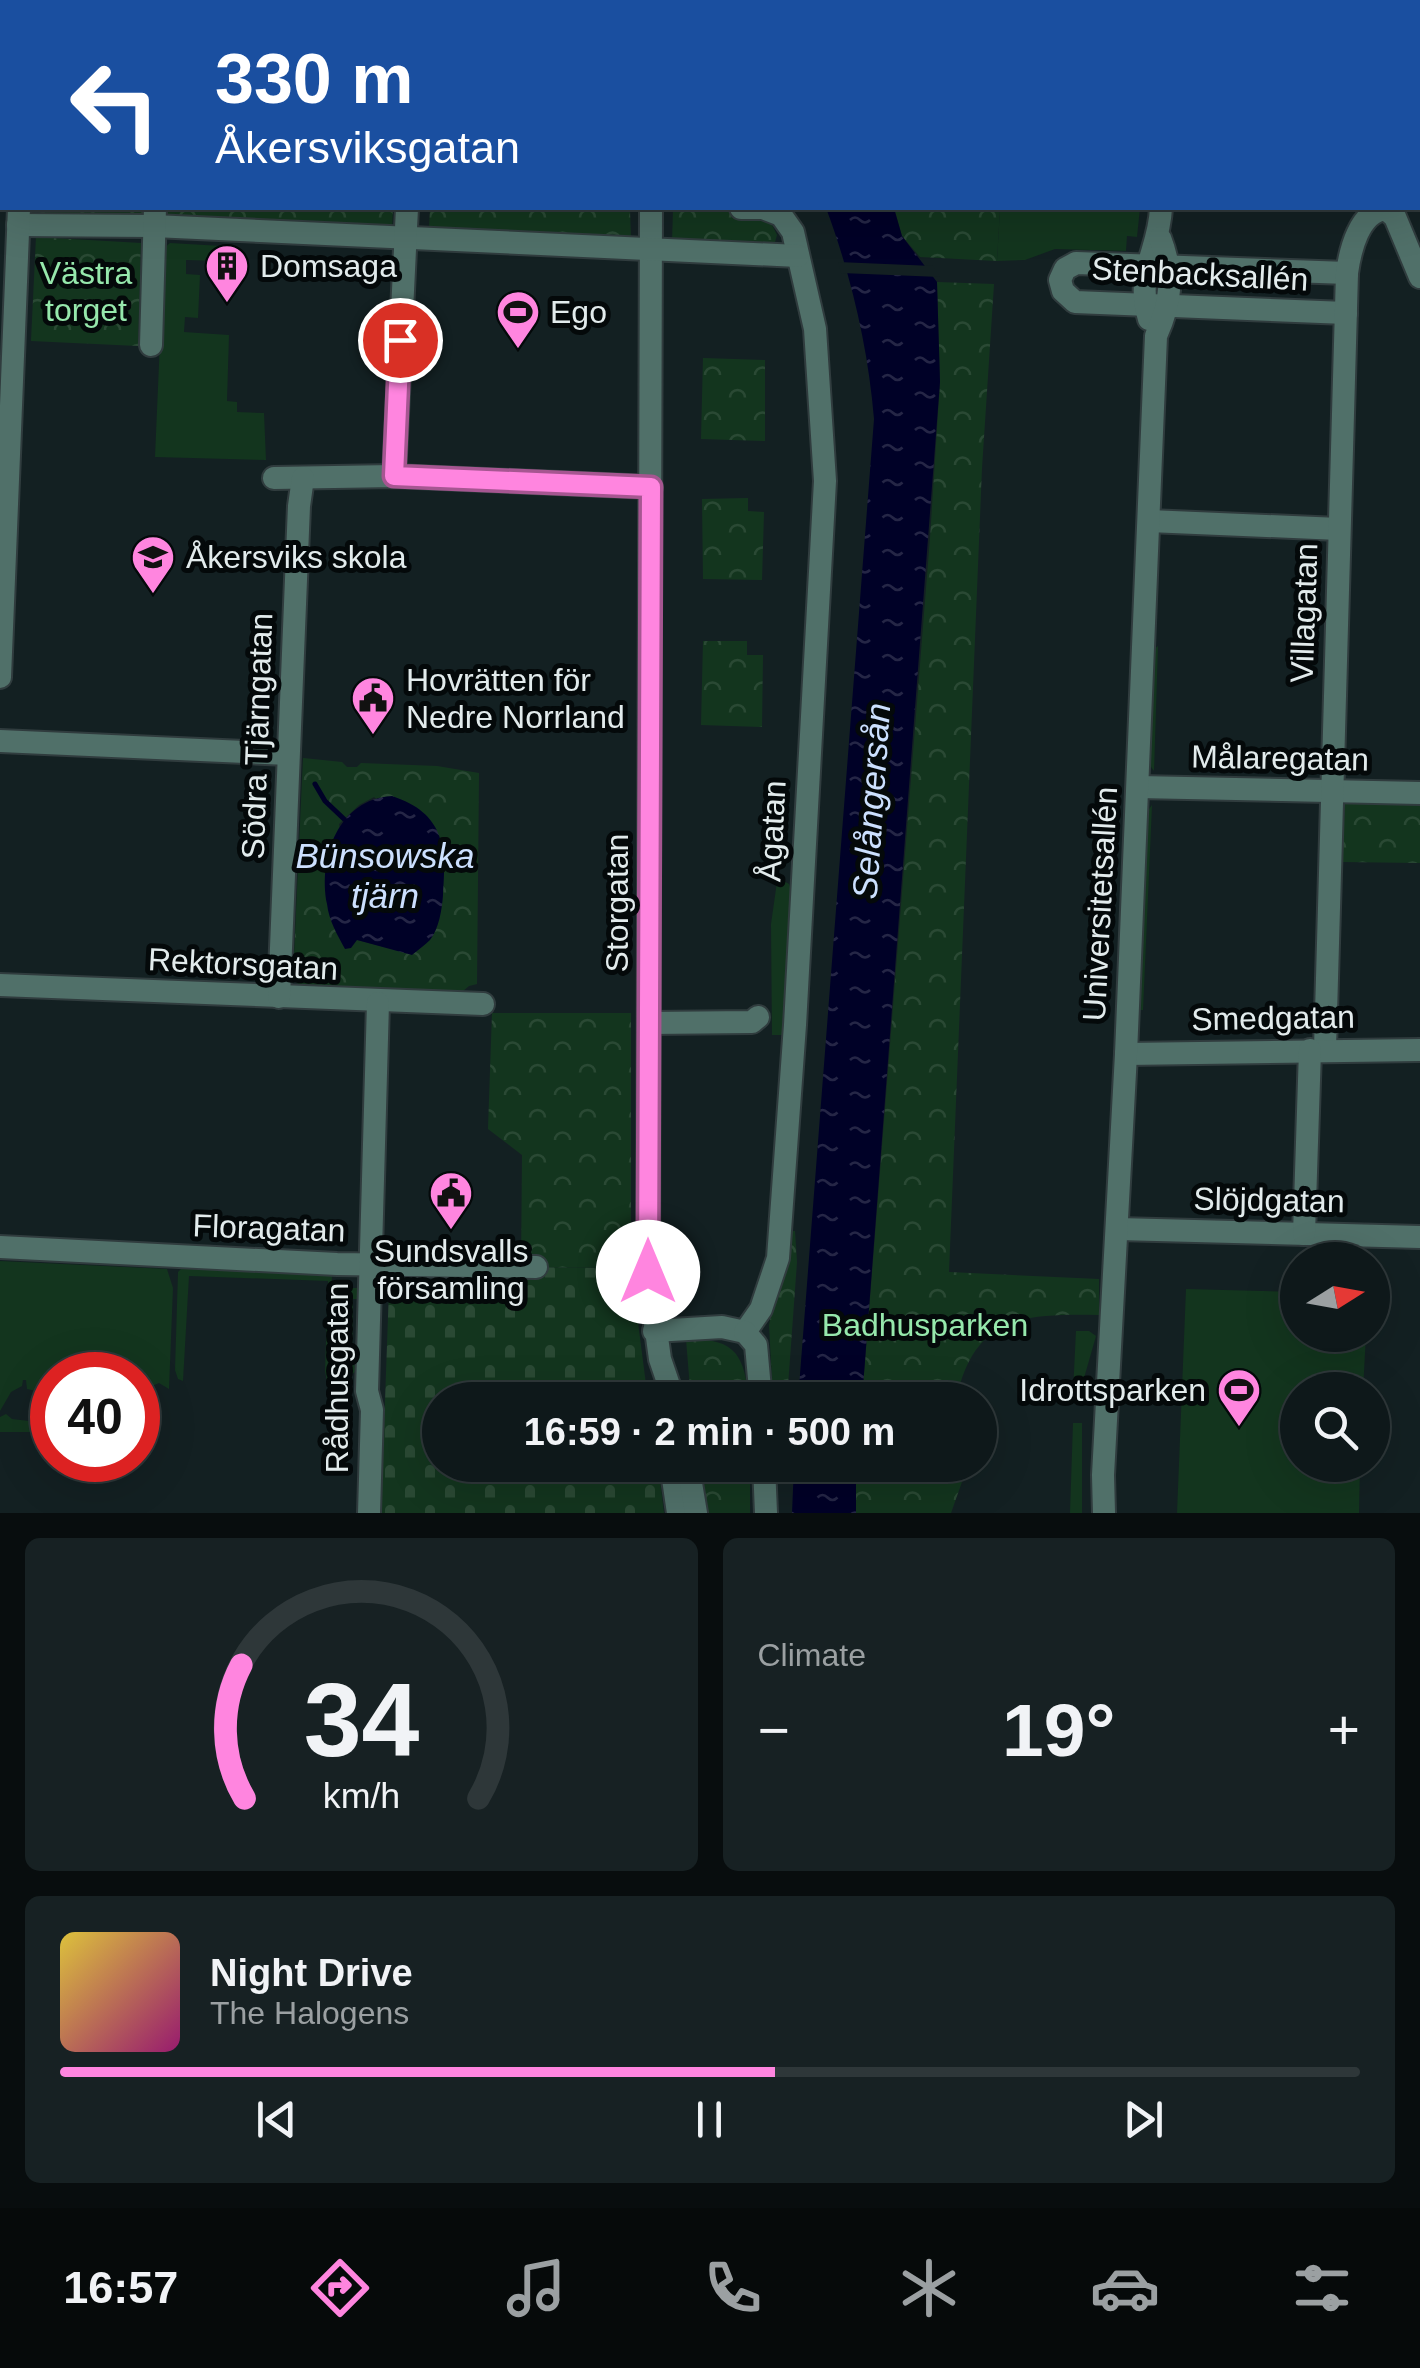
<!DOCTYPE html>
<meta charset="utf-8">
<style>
:root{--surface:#0e181a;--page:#172123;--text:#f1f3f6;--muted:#9ba0a2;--line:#2e3739;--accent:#ff85df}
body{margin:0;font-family:Arial,sans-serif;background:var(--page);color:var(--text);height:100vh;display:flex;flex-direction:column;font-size:38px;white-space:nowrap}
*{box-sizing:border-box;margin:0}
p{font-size:32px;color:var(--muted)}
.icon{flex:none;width:55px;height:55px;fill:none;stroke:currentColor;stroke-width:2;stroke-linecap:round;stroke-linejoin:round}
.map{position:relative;height:1513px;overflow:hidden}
.side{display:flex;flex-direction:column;gap:25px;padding:25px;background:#080d0e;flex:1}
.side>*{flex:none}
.guide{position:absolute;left:0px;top:0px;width:1420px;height:210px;box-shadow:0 10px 40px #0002,0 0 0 2px var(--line);background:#1a4fa0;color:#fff;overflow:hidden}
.needle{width:65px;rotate:79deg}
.buttons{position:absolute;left:1280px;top:1242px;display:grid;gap:20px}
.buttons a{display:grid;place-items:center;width:110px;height:110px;border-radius:50%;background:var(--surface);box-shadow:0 10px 40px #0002,0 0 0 2px var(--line);font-size:50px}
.speed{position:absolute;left:30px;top:1352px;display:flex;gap:20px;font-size:50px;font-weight:700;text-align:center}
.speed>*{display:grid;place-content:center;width:130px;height:130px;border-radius:50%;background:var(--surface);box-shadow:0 10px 40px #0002,0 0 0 2px var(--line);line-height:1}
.speed .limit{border:15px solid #d22;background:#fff;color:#111}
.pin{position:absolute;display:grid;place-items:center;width:85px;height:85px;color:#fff;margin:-42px;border:5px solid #fff;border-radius:50%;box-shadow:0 2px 10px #0007}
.me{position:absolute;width:110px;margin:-55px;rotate:0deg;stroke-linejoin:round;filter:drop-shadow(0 0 8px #0008)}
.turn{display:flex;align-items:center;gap:35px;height:210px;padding:0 50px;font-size:45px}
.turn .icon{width:130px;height:130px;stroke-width:2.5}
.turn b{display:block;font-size:70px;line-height:85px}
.big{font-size:75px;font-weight:800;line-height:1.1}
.side .tile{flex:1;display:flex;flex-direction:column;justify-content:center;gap:15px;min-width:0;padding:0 35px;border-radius:15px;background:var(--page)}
.side .dial{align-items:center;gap:0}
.dial svg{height:260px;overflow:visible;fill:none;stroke:var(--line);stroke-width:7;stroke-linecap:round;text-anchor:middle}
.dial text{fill:var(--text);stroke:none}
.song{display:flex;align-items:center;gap:30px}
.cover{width:120px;height:120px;border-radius:15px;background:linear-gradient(135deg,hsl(50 70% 55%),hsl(320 70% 35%))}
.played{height:10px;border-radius:5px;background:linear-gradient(90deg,var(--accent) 55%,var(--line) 55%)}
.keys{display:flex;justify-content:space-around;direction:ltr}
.heat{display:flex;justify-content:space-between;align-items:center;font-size:55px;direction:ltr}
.side .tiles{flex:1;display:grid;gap:25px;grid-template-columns:1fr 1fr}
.tile:last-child{grid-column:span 2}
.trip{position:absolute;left:422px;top:1382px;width:575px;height:100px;border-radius:50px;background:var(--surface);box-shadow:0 10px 40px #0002,0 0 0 2px var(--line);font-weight:800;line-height:100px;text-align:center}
.tabs{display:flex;height:160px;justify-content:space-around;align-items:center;background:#060a0a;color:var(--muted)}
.tabs .icon{width:70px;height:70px}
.tabs .selected{color:var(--accent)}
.tabs b{font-size:45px;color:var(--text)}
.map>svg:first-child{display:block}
</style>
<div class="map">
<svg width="1420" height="1513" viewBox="0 0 1420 1513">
<defs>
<pattern id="cemetery-stones" width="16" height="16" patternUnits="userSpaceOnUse" patternTransform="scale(2.5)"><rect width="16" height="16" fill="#13351e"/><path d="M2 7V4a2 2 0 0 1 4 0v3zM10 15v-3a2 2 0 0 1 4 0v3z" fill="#2a4934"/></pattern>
<pattern id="park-crowns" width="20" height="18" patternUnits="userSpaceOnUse" patternTransform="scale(2.5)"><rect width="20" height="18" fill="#13351e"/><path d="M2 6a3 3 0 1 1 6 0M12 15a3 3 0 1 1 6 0" fill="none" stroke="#2a4934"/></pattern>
<pattern id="water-ripples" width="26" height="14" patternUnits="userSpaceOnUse" patternTransform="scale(2.5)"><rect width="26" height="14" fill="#000127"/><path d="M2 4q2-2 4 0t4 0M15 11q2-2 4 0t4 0" fill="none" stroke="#252646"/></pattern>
</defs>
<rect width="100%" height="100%" fill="#132022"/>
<g fill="#13351e">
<path d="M867,0H1148L868,2Z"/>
<path d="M1000,208H1140L1137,237L1127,236L1126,251L1055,249L1025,260L997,261Z"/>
<path d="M170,243L222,246L221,261L186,260V274L200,275L198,318L185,317L184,332L229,335L227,401L237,402V412L264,413L266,460L155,457L164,248Z"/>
<path d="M1139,444L1143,450L1119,987L1118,980Z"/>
<path d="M1158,646L1154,771L1149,764L1153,650Z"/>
<path d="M1152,805L1143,1010H1139L1147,812Z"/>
<path d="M782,880L789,884L792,893L782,1035H772L771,924L777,882Z"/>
<path d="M0,1261L167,1269L173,1288L169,1389L159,1383L145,1389L138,1383V1375H52V1402H44L36,1391L27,1389L26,1380H23L22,1386L11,1392L0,1411Z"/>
<path d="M182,1268L332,1275L330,1357L335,1375L332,1387H328L325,1371L328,1281L189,1276L183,1381L178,1379L175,1370L178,1272Z"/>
<path d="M345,1288H365V1299H353L352,1365L364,1366L349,1376C333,1353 340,1319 342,1292Z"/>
<path d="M1186,1289L1297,1292L1298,1335H1366L1363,1390H1298V1465H1360L1359,1513H1177Z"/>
<path d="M1076,1331H1089L1096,1336L1080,1392H1073Z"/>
<path d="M46,1409H52L50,1432H0V1417L6,1414L12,1419L29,1421Z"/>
<path d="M1073,1423H1082V1513H1070Z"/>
</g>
<path fill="url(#cemetery-stones)" d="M521,1267L631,1268L648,1400H440V1465H658L664,1513H381L389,1289L396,1282L520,1284Z"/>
<g fill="url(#park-crowns)" fill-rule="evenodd">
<path d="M39,208H144L143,218L39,217Z"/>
<path d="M162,208H393L392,229L168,222Z"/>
<path d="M430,208L626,209L630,211L631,237L429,228Z"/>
<path d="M894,208H1000L997,261L920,257L902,236Z"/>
<path d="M673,211L753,212L768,217L777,235L775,242L767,245L672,242Z"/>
<path d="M36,237L141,243L138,346L31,341Z"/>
<path d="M937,282L994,284L982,468L949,1272L1099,1279V1315C1024,1314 974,1315 956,1400H862L930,538L940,382Z"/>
<path d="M703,358L765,360V441L701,439Z"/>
<path d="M748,498V511L764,512L762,580L703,579L702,499Z"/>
<path d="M703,641H747V655H763L762,727L701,725Z"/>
<path d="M303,758L342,762L347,767H357L361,763L437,766L479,773L477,984L469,986L457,996L305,990L293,979ZM374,797L444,852L442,903L436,927L412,954L357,940L339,824L359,805Z"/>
<path d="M1345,803L1420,804V863L1342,862Z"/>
<path d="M492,1013H631V1268L521,1267L522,1155L488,1129Z"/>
<path d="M790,1231H795L797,1262L787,1400H773L769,1325Z"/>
<path d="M686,1339C736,1338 744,1355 749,1400H691Z"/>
<path d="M699,1465H750V1513H708Z"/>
<path d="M856,1465H968L951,1513H856Z"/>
</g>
<g fill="url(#water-ripples)">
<path d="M826,208H894L902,236L937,282L940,382L862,1400H798L874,419C868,347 851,275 826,208Z"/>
<path d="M392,796C444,813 447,847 443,895C442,909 439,929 430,940C425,945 418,950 412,955L357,940L351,948L345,949C337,934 329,921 327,904C318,856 339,799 392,796Z"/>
<path d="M794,1465H856V1513H792Z"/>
</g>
<path fill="#132022" d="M838,262L933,266L940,277L841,273Z"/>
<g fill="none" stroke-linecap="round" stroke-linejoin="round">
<path stroke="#000127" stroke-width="5" d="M315,784L325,801L344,819"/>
<g stroke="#303c3e" stroke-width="26">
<g id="minor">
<path d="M633,0V2"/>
<path d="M27,2V0"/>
<path d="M415,2V0"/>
<path d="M1170,2L1171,0"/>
<path d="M651,208L648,1272L660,1359L674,1400"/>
<path d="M741,208H763L781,215L793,232L815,329L825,481L795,1025L778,1258L761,1309L745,1332"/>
<path d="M18,225L154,226L798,256"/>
<path d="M1346,313L1075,302L1063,291L1060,280L1065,269L1076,263L1347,273"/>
<path d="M1149,319C1135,272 1159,252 1161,208"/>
<path d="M151,345L155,208"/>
<path d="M394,476L407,208"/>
<path d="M274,478L394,476L651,487"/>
<path d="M1149,521L1339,529"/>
<path d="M0,677L19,208"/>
<path d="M0,741L288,754"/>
<path d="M1138,787L1420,793"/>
<path d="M0,985L483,1004"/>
<path d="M279,997L299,506L303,478"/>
<path d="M649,1023L752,1022L758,1017"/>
<path d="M1325,1049L1347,273C1350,251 1359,211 1386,209L1395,217L1420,277"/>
<path d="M1126,1054L1420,1050"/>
<path d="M1118,1229L1420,1237"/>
<path d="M1304,1234L1310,1050"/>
<path d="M0,1247L337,1264L536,1267"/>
<path d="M654,1331L722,1327L745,1332"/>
<path d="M745,1332L756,1345L761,1400"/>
<path d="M671,1465L678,1513"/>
<path d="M688,1465L696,1513"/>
<path d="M764,1465L766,1513"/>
<path d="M369,1513L372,1410L367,1391L378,1003"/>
<path d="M1104,1513L1103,1475L1126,1054L1156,336C1172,300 1174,275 1160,238"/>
</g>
</g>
<use href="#minor" stroke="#507069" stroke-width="22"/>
</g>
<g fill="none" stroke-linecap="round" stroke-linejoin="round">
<g stroke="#a65691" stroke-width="25">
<path id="route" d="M400,340L394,476L651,487L648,1272"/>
</g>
<use href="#route" stroke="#ff85df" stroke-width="18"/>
</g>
<defs>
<g id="building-pin" transform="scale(2.25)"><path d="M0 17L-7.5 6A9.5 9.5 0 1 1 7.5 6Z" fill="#ff85df" stroke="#04090a"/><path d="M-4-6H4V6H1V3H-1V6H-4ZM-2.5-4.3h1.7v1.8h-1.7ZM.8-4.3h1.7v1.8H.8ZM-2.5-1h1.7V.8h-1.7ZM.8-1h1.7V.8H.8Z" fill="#111"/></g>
<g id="stadium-pin" transform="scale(2.25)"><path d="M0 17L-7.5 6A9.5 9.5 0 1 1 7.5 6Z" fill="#ff85df" stroke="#04090a"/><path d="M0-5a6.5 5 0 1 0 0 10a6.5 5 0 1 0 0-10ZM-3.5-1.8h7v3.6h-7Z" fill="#111"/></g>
<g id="school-pin" transform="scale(2.25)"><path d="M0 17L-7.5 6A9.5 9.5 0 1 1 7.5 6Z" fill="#ff85df" stroke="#04090a"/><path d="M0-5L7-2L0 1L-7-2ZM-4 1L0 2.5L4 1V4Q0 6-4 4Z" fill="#111"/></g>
<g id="civic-pin" transform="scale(2.25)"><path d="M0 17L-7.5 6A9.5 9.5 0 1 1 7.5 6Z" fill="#ff85df" stroke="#04090a"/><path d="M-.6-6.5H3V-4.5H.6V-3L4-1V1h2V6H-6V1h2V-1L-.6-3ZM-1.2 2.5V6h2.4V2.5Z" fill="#111"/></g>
</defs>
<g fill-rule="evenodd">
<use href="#building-pin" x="227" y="266"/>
<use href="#stadium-pin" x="518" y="312"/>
<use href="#school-pin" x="153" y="557"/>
<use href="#civic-pin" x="373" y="698"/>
<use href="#civic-pin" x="451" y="1193"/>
<use href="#stadium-pin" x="1239" y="1390"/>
</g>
<g text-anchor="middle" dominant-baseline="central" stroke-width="10" stroke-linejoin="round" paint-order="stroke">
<g font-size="32" fill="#e2ebec" stroke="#04090a" text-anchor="start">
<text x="260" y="266">Domsaga</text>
<text x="550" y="312">Ego</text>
<text x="186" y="557">Åkersviks skola</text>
<text x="406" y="680">Hovrätten för<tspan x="406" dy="37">Nedre Norrland</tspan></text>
<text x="451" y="1251" text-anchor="middle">Sundsvalls<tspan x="451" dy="37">församling</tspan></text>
<text x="1206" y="1390" text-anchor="end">Idrottsparken</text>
</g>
<g font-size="32" fill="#96e8ac" stroke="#04090a">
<text x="86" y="273">Västra<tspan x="86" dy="37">torget</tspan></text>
<text x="925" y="1325">Badhusparken</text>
</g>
<g font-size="32" fill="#e2ebec" stroke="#04090a">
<text transform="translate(1200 274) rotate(3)">Stenbacksallén</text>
<text transform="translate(1304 613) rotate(-88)">Villagatan</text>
<text transform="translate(257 736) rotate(-88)">Södra Tjärngatan</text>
<text transform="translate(1280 758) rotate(1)">Målaregatan</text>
<text transform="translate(772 831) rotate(-87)">Ågatan</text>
<text transform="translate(617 903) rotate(-90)">Storgatan</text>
<text transform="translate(1100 904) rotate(-87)">Universitetsallén</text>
<text transform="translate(243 964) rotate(3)">Rektorsgatan</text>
<text transform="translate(1273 1018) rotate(-1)">Smedgatan</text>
<text transform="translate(1269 1200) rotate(1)">Slöjdgatan</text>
<text transform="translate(269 1228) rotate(2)">Floragatan</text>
<text transform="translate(337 1378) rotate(-90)">Rådhusgatan</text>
</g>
<g font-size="35" font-style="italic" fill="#cce0fe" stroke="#04090a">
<text transform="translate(871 801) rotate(-86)">Selångersån</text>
<text x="385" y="855">Bünsowska<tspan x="385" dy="40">tjärn</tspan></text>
</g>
</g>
</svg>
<div class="buttons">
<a><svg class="needle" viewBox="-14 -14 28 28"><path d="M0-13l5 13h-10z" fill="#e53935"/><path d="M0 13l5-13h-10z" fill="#9ba0a2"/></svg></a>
<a><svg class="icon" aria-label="search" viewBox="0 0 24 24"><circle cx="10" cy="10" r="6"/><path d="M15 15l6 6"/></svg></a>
</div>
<div class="speed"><div class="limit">40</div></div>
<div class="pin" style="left:400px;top:340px;background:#d93025"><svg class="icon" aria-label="arrive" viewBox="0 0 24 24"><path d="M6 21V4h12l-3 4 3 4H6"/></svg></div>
<svg class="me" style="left:648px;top:1272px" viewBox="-20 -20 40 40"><circle r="19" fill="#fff"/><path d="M0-13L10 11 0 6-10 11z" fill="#ff85df"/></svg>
<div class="trip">16:59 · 2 min · 500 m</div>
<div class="guide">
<div class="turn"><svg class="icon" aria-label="left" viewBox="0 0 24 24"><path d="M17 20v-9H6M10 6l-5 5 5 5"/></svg><div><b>330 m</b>Åkersviksgatan</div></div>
</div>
</div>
<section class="side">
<div class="tiles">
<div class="tile dial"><svg viewBox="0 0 100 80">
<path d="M14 69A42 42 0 1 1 86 69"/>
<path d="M14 69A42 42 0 0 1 13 28" stroke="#ff85df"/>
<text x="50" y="56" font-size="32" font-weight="700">34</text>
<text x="50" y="72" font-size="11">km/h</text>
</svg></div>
<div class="tile"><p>Climate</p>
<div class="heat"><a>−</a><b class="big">19°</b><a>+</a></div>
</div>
<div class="tile">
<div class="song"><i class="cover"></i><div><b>Night Drive</b><p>The Halogens</p></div></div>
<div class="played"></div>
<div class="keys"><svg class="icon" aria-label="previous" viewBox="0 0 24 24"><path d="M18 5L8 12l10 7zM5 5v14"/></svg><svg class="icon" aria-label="pause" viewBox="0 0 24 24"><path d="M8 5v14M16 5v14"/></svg><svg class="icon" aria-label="next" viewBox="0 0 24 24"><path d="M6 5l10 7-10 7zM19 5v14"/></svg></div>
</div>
</div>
</section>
<nav class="tabs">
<b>16:57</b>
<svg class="icon selected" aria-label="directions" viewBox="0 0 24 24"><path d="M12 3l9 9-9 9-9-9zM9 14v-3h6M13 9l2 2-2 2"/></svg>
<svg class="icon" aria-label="music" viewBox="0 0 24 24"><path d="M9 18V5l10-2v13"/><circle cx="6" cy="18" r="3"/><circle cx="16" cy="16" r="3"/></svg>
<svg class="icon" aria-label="phone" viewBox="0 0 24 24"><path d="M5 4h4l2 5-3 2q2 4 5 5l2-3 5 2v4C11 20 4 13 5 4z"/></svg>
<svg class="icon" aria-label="climate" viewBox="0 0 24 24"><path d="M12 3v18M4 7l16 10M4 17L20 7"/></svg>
<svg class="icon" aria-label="car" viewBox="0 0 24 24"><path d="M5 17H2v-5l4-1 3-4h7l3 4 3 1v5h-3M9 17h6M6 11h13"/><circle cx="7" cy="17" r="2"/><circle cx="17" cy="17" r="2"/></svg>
<svg class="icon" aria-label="filters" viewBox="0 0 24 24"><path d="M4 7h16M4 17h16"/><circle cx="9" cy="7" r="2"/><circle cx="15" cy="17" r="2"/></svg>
</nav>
